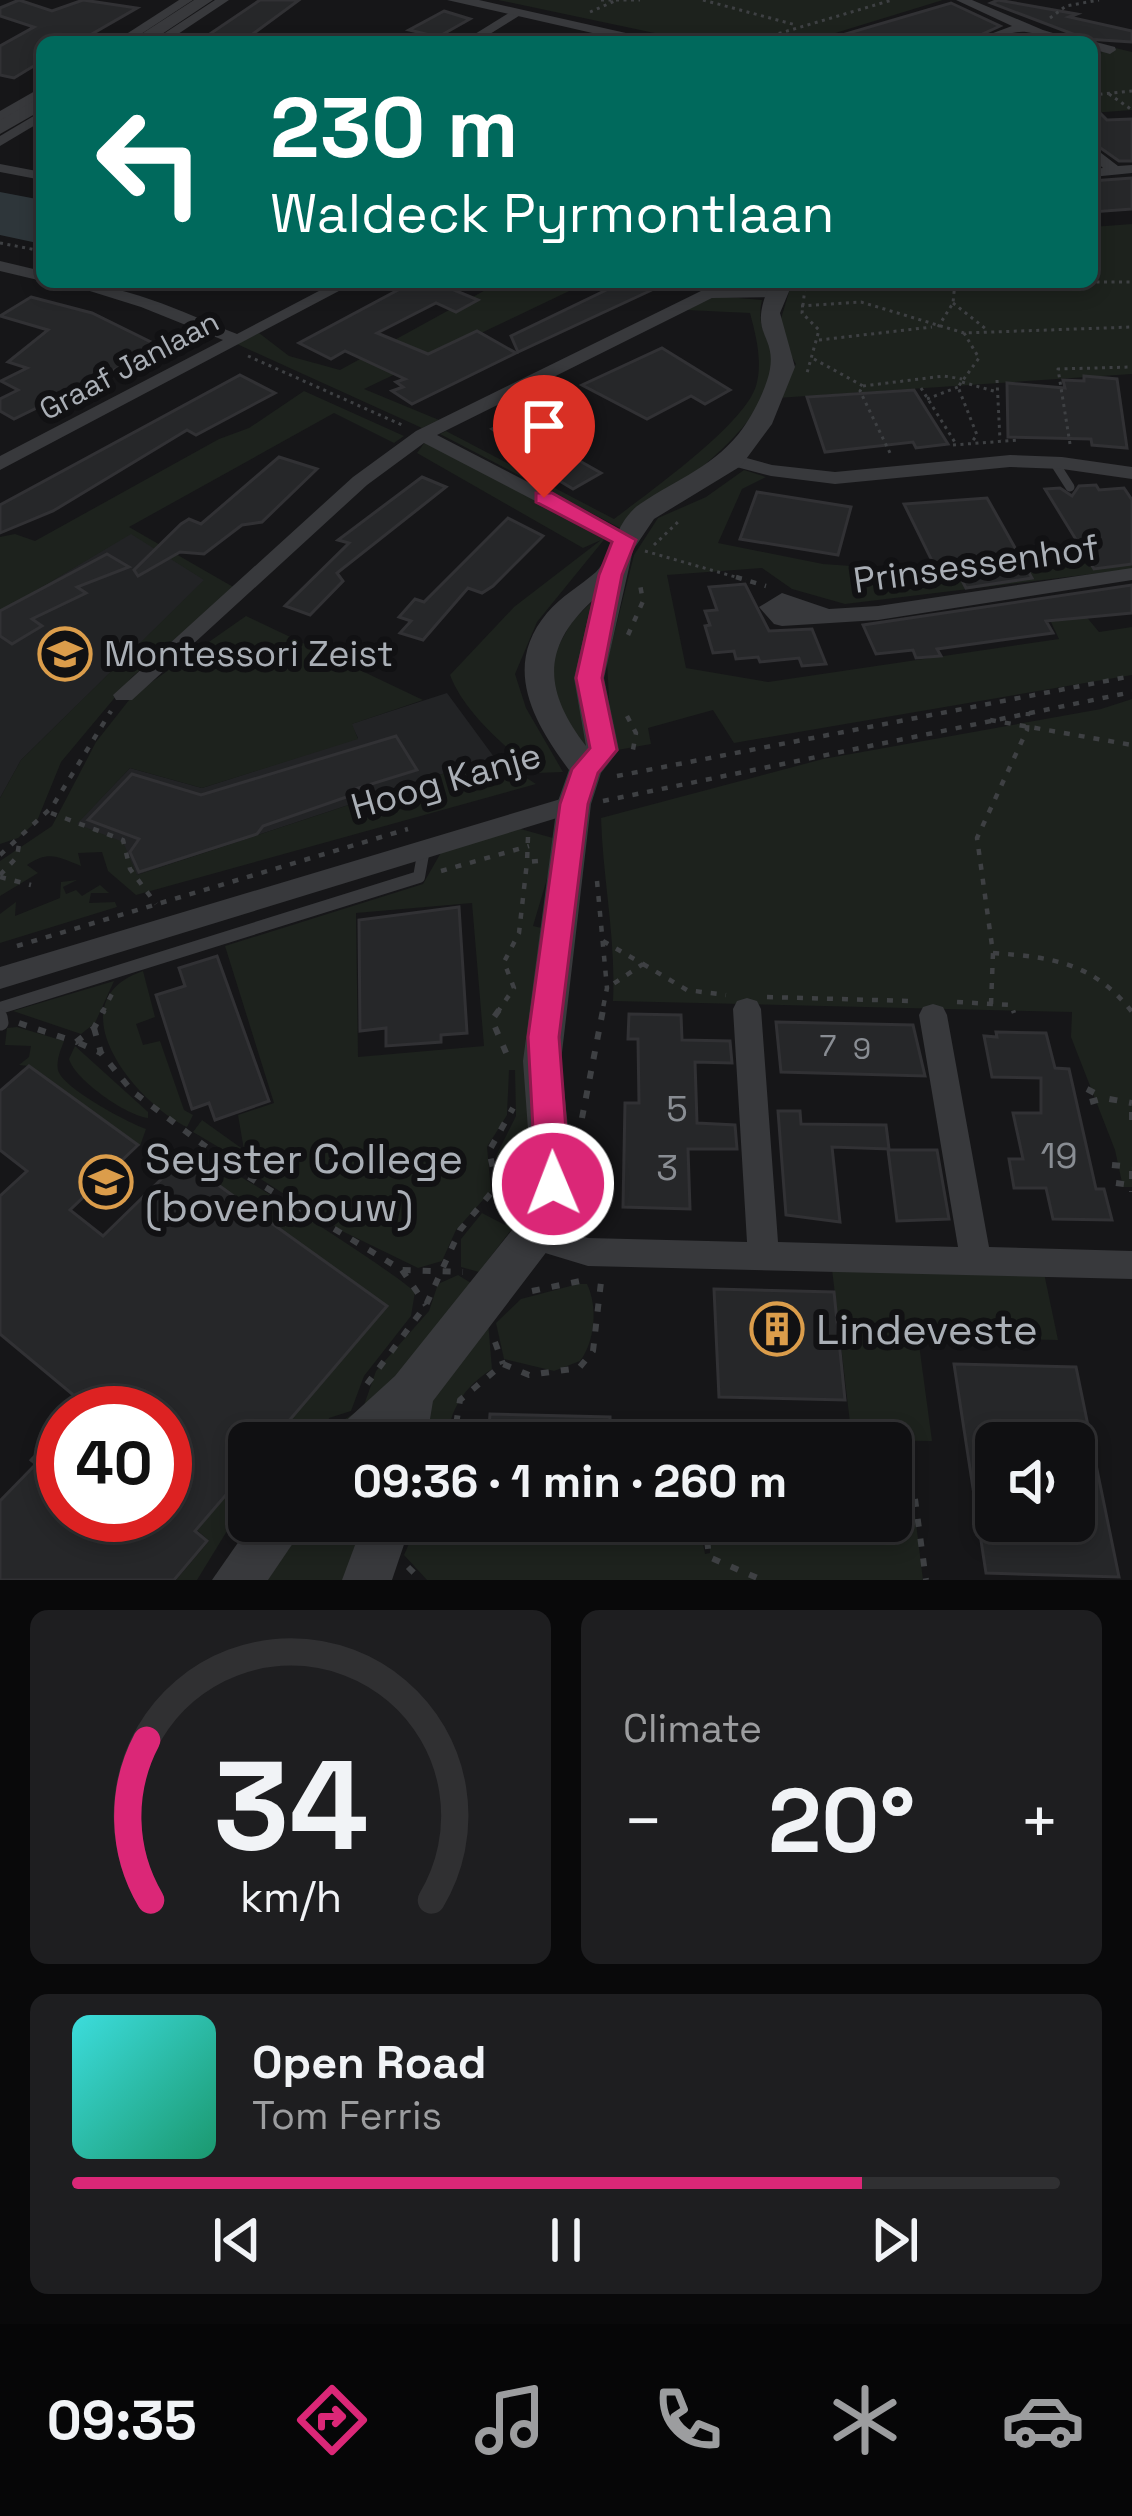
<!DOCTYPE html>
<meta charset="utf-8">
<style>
:root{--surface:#101012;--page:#1e1e20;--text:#f1f3f6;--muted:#9c9d9f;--line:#303032;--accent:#db2777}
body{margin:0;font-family:"Space Grotesk",sans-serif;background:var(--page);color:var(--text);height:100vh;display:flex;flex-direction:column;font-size:45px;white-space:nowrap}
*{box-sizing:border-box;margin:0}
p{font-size:39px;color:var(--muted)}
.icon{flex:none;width:66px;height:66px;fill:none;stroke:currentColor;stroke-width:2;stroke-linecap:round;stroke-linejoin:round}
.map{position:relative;height:1580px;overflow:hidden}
.panel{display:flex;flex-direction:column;gap:30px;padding:30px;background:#09090a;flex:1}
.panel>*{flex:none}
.banner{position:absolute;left:36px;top:36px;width:1062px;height:252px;border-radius:18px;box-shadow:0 6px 18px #0003,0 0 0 3px var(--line);background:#00695c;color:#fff;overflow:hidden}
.tools{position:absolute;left:975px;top:1422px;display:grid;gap:24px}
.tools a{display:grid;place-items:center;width:120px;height:120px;border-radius:18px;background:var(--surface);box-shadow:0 6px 18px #0003,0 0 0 3px var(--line);font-size:60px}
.speed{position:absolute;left:36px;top:1386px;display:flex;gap:24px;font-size:60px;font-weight:700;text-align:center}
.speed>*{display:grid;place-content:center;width:156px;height:156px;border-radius:50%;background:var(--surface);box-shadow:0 6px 18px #0003,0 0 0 3px var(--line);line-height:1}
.speed .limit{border:18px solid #d22;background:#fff;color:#111}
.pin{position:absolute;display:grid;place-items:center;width:102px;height:102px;color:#fff;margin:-123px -51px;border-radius:50% 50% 50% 0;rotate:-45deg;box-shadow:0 0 12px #0007}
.pin .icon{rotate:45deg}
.me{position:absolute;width:132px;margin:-66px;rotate:359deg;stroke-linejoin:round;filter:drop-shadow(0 0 9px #0008)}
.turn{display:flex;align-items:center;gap:42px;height:252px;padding:0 36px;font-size:54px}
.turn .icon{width:156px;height:156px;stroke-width:2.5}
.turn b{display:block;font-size:84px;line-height:102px}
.big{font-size:90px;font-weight:800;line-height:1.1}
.panel .card{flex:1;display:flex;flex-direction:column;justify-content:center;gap:18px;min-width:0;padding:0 42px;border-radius:18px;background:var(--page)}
.panel .dial{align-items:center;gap:0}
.dial svg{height:312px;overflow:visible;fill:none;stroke:var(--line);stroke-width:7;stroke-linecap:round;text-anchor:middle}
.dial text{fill:var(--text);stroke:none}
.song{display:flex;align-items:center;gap:36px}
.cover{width:144px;height:144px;border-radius:18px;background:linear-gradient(135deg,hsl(180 70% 55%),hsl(160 70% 35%))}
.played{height:12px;border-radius:6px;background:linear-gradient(90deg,var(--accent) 80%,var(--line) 80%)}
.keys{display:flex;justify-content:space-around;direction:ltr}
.heat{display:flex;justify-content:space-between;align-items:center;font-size:66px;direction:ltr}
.panel .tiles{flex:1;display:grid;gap:30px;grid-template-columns:1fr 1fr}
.card:last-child{grid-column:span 2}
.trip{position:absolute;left:228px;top:1422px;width:684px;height:120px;border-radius:18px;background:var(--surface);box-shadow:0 6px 18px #0003,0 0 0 3px var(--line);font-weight:800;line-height:120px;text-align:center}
.dock{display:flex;height:192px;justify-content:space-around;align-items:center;background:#060607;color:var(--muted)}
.dock .icon{width:84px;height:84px}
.dock .selected{color:var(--accent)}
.dock b{font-size:54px;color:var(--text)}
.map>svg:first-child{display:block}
</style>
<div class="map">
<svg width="1132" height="1580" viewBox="0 0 1132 1580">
<rect width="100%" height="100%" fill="#161618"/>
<g fill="#222325">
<path d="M131,533L205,580L21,760L0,798V612Z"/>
<path d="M447,693L494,757L137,875L76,824L130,768L202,788L358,738L351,724Z"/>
</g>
<g fill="#1d221d" fill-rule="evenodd">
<path d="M498,0H943L806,42H697Z"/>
<path d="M1103,45L1132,52V110L1092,113V57L1101,54Z"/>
<path d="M1132,224V374L777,398L796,364L777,332L792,282H1092V227Z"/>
<path d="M500,282H588L364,389L439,420L422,428L237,344L259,333L289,356L340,370Z"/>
<path d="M716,296L762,300C755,332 772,336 772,362C773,427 667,494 620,528L440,434L446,431L614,519C648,493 744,425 756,386C763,362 756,336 750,313L686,310Z"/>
<path d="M304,391L404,436L394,443L334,413L129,527L235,588L132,677L61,762L37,821L18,838L0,844V798L21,760L204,580L131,534L0,612V537L15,534L35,541L219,439L249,428Z"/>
<path d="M425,442L607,536L537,622L515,674L526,708L563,772L537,773C506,747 465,714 450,675L514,607L601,540L583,548L417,453Z"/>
<path d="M744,470L766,477L742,489L718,543L823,564L936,572L1082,561L1089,567L1132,563V569L845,604L792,589L762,568L667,575L686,668L768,682L1059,639L1041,601L1070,597L1099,632L1132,627V675L734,743L713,710L648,728L651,744L612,751L607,662L634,555L658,518L706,497Z"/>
<path d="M594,600L587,753L567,730L546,669L572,621Z"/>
<path d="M246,616L423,700L352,724L358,739L202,788L130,768L77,824L123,842L137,875L494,757L536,784L136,895L108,871L102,852L78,853L81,866C58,857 49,850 27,865L38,873L0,896V861L52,826L96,742L133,695Z"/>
<path d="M1132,699V1187H1123L1115,1150L1071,1037L1072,1012L613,1001C616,938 603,881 601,818L823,759L1101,709Z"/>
<path d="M517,828L553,838L554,855L533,926L546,929L534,1186L505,1183L496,1156L516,1116L515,1070H509L507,1115L487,1147L491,1191L456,1230L442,1261L418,1268L342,1231L248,1171L245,1157L237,1158L193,1132L202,1120L244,1150L238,1115L274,1103L225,946L423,884L443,849ZM472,903L484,1046L358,1057L356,913Z"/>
<path d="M77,880L63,887L66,894L76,890L82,896L100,885L109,893H91L89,903L115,902L117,907L0,943V914L16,902L15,916L60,898L61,882Z"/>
<path d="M143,971L155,1017L136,1024L143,1045L160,1041L184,1110L193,1115L187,1127C136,1103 53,1002 143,971Z"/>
<path d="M114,981L95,1023L81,1034L13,1011Z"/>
<path d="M17,1027L64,1041C61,1049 56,1060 58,1070C62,1088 129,1123 146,1129L140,1146L29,1066L19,1065L29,1057L31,1046L5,1045L7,1028Z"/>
<path d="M75,1046L148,1112V1118C127,1116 75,1080 69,1059Z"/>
<path d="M187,1150C206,1150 393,1271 415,1292L411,1316L364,1376L351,1411L329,1418L324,1443H271L387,1306L182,1159L170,1168L165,1165Z"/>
<path d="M508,1190L529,1195L527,1209L479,1272L461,1267V1239L482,1213L505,1225L516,1209L494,1197Z"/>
<path d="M832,1269L1044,1273L1058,1340L918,1337L932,1441L852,1440Z"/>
<path d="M458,1275L471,1283L415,1363L333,1443L337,1424L363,1408L376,1371L429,1311L438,1284Z"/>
<path d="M578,1284H587C598,1307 595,1341 580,1361L554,1371L504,1359L496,1323L521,1299Z"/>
<path d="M488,1321L492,1369C464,1387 449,1410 447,1443H418L433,1400Z"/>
<path d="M249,1469V1495L197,1580H176L209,1541L197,1530Z"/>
<path d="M891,1514L915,1515L923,1580H427L404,1555L419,1521H460V1537L611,1543L613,1536L702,1538L705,1554L710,1553V1538L859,1542L858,1521H891Z"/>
<path d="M297,1521H378L357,1580H247Z"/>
</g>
<path fill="#2e363a" d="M0,192L42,200V244L0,235Z"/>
<g fill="#262729" stroke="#313134" stroke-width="3" fill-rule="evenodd">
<path d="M19,0L52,11L83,0L137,8L78,42H42V61L14,78L0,75V46L34,27L0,16V8Z"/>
<path d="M260,0H299L242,42H198Z"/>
<path d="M998,0L1077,14L1069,17L1132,31V42L1086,39L991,3Z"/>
<path d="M951,3L1000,26L965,42H835V37Z"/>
<path d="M444,11L470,19L438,37L409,30Z"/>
<path d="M1092,105L1107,120L1132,119V161H1119L1092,142Z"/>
<path d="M1132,178V209L1092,212V181Z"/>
<path d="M413,282H435L478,300L456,312L436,303L377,333L428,354L477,331L516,353L412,404L392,391L403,387L396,382L405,379L345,351L331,359L299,343Z"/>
<path d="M623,282H669L518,352L511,336Z"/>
<path d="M31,297L92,313L161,347L14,419L0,411V399L18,390L1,381L27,368L8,362L48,330L0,316Z"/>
<path d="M662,348L730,390L705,404L691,396L647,419L582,385Z"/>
<path d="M240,375L275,393L196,435L187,430L53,511L0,533V505Z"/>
<path d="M1084,376L1117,379L1127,448L1092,445L1091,439L1008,437L1007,383L1065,388L1063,380L1084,381Z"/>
<path d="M914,390L948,444L916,448L913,442L825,452L807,397Z"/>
<path d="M530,411L556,427L518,447L492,429Z"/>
<path d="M279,457L317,469L262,522L242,525L204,554L180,552L138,576L134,570L181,524L189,519L201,524Z"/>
<path d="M578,460L601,473L573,489L550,475Z"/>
<path d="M422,477L446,487L337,573L343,581L310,615L285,606L349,543L338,540Z"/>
<path d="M1096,485L1099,490L1124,488L1132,500V564L1094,569L1045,489L1060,488L1072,496L1079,486Z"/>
<path d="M757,492L851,507L838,555L740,539Z"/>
<path d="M987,498L1032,578L966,588L956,569L937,571L904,504Z"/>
<path d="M508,518L543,536L493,586L482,593L468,588L423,640L400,633L411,621L399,617L415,599L424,602Z"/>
<path d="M107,554L129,567L77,587L86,593L32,619L42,626L12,644L0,636V611Z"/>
<path d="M745,584L769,631L812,629L826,664L802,666L799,658L760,662L758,657L736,659L734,651L713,653L705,626L710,625L705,611L717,610L709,587Z"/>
<path d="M1132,585V613L1046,621L1053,633L937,649L941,656L916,658L913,650L876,654L863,625Z"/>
<path d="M396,736L417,770L355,789L358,793L263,826L257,834L139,872L130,852L139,839L88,820L132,774L201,795Z"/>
<path d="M459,907L467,1033L441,1035V1042L386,1046V1028L360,1031L359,920Z"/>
<path d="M217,956L269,1101L215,1120L209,1103L192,1109L156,995L185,986L179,968Z"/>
<path d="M629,1014L681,1015L682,1040L730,1041L732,1063L695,1062L697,1123L735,1125L737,1149H688L690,1209L623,1207L625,1103H639L638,1039H628Z"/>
<path d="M776,1022L913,1025L925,1076L781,1072Z"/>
<path d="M996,1032L1046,1033L1055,1068L1069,1069L1096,1189H1104L1112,1220L1053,1219L1046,1188H1014L1009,1159H1023L1013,1113H1041V1078L992,1077L984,1036L997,1037Z"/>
<path d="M29,1066L138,1145L70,1210L103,1236L182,1159L387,1306L270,1443H249V1468L195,1531L207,1541L174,1580H0V1501L36,1464L31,1460L50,1440L63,1452V1515H165V1413H95L0,1334V1196L27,1171L0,1150V1091Z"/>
<path d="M778,1111H800L801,1124L886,1125L889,1149L832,1147L840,1222L786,1215Z"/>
<path d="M888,1150H937L949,1219L897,1221Z"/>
<path d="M714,1289L834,1292L845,1400L719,1397Z"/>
<path d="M954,1364L1076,1367L1119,1577L986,1573ZM996,1443H1074V1521H996Z"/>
<path d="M490,1414L610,1417V1443H488Z"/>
</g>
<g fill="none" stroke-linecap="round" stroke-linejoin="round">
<g stroke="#3e4043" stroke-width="3" stroke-dasharray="3 4.5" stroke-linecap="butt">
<path d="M601,0H640"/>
<path d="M703,0L796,25"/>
<path d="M590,12L615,1"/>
<path d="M1050,18L1066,6L1099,0"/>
<path d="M750,42L892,0"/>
<path d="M1109,94L1132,110"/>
<path d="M1092,95L1132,91"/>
<path d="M0,243L42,251"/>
<path d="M1089,282H1132"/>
<path d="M805,288L802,313L819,330L807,373"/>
<path d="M953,303L986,329"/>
<path d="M801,306L861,302L964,333L1132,327"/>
<path d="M938,327L953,303L955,282"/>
<path d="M964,333L979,358L958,387L977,435L971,443"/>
<path d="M819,340L932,327"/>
<path d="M248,356L402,425"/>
<path d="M814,359L863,386L860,391L891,455"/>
<path d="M997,380L1000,440"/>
<path d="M962,382L997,392"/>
<path d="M863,386L944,376L962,379"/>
<path d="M921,388L956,444"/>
<path d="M927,399L958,387"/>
<path d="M1070,444L1058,369L1132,367"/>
<path d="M953,445L1019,440"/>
<path d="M654,545L680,520"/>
<path d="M645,551L746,580"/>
</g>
<g stroke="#3e4043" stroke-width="4.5" stroke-dasharray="6 9" stroke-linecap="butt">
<path d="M736,577L766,586"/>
<path d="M628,635L643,601L639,579"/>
<path d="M627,716L636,733L632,755"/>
<path d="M990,720L1132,745"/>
<path d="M617,776L1132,676"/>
<path d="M603,801L1132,692"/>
<path d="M51,813L123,840L130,869L156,904"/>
<path d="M528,837L527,862L538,861"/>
<path d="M0,855L52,807L111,711"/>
<path d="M441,871L529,846"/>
<path d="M0,875L17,857L19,844"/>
<path d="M0,877L31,885"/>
<path d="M597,881L607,988L602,1013"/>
<path d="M603,941L643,964L607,988"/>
<path d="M17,946L408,829"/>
<path d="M993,953C1052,957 1094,963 1132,1012"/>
<path d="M643,964L687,990L726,995"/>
<path d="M767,997L910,1001"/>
<path d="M957,1002L1011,1005L1014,1013"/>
<path d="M991,1004L993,953L977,838L1027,730L1028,712"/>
<path d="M102,1013L114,990"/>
<path d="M497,1013L514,988L504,962L519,933L527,862"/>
</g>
<g stroke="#3e4043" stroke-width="6" stroke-dasharray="8 12" stroke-linecap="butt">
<path d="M499,1010L492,1020L510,1062"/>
<path d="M19,1023L76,1042L94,1028L104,1010"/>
<path d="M94,1028L101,1053L132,1091L237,1170L402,1270L463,1272"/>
<path d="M79,1043L101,1053"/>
<path d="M1087,1089L1104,1098"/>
<path d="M1090,1102L1104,1098L1132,1103"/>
<path d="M1132,1112V1126"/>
<path d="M582,1118L603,1010"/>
<path d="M1112,1165L1132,1167"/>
<path d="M1132,1171V1192"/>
<path d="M1116,1183L1130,1185"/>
<path d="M497,1186L489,1151L513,1108"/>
<path d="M578,1206L590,1227"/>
<path d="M402,1270L426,1305"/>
<path d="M532,1291L585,1280"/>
<path d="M495,1342L503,1364"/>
<path d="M367,1384L426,1305L460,1230L497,1186L516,1187"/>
<path d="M453,1443L460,1400L503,1364L529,1375L579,1368L593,1351L601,1282L592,1281"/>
<path d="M915,1499L926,1580"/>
<path d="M237,1518L249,1500"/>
<path d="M705,1521L709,1557L762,1580"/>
<path d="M408,1567L421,1580"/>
</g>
<path stroke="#38393c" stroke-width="9" d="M1054,462L1070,487"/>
<path stroke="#38393c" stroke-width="12" d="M0,1008L419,877L424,849"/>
<path stroke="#38393c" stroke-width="15" d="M0,1017L1,1023"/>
<g fill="#38393c" fill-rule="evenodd">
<path d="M179,0H193L129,42H114Z"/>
<path d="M215,0H229L166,42H151Z"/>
<path d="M956,0H972L1043,30L1083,42C1062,42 1046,35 1026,32C1012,30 987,42 969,42L1012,26Z"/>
<path d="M512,11L522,14L477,42H462Z"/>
<path d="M1092,41L1115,47L1116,50L1110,54L1092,49L1089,42Z"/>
<path d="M42,87V97L0,121V111Z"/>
<path d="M42,111V121L0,146V136Z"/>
<path d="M1092,146L1118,166L1132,165V173L1092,177V169L1103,168L1092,158Z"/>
<path d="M0,164L42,172V180L0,172Z"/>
<path d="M0,261L42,271V281L0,271Z"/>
<path d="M61,282C122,282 180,311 237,334L336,282H356L0,470V456L223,340L141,307Z"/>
<path d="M775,289L783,294L781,297L712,298L437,435L632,536V544H618L424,443L367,485L132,700H116L113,695L353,477L416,431L703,290Z"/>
<path d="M732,454L772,465L835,472L1010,455L1062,457L1132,467V479L1062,469L1010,467L835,484L771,476L725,464V456Z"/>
<path d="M1132,568V580L878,620L782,626L774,624L759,607L782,593L829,609L878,606Z"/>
<path d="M574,795L586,804L583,810L0,989V967Z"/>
<path d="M747,998L757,1001L761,1009L778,1242L958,1247L919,1015L923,1007L933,1004L943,1007L947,1015L989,1247L1132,1251V1279L588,1266L522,1246L518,1236L522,1226L533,1222L588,1238L747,1242L733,1009L737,1001Z"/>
</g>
<g fill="#38393c" fill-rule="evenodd">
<path d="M194,0H213L150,42H129Z"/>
<path d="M447,0H479L666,42H632Z"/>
<path d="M42,96V110L0,134V120Z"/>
<path d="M771,282H793L780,313L795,367L772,424L741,466L654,519L633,550L604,678L619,750L601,773L591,804L561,1061L574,1184L548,1250L433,1401L426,1443H332L339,1427L395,1376L516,1225L532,1184L523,1061L557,804L569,770C533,721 502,667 547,613C561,596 580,586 596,572C612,556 616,520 640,504C677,479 717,465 743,428C753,414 767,387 770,369C776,332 746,336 771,282ZM592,601L574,678L586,746C545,692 540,649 592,601Z"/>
<path d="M253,1521H308L268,1580H212Z"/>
<path d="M364,1521H412L392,1580H342Z"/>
</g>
</g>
<path fill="#db2777" stroke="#8e194d" stroke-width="3" d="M536,493H552L636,540L622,575L602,678L617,750L598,773L588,804L559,1037L570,1184L565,1194L553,1199L541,1194L536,1184L528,1037L560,804L572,769L590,748L576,678L599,575L612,542L536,502Z"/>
<defs>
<g id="school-ring" transform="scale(2.7)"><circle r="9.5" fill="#111113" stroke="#db9d4b" stroke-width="1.5"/><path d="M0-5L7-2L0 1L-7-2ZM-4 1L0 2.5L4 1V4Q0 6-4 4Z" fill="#db9d4b"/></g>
<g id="building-ring" transform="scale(2.7)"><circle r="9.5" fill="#111113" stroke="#db9d4b" stroke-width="1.5"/><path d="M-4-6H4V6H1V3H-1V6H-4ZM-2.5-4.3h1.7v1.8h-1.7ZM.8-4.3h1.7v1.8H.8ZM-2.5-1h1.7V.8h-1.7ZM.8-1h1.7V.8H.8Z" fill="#db9d4b"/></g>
</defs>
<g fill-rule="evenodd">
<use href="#school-ring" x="65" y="654"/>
<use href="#school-ring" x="106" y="1182"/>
<use href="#building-ring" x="777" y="1329"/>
</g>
<g text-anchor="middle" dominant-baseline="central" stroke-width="12" stroke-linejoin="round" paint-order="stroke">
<g font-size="30" fill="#aaafb6" stroke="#111113">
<text transform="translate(129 365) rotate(-28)">Graaf Janlaan</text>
</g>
<g font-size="30" fill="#898d93">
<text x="828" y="1045">7</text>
<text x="862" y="1048">9</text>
</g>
<g font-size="36" fill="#aaafb6" stroke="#111113">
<text transform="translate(976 564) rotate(-8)">Prinsessenhof</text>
<text transform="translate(446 781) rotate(-16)">Hoog Kanje</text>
</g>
<g font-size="36" fill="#aaafb6" stroke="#111113" text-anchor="start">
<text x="104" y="654">Montessori Zeist</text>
</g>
<g font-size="36" fill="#898d93">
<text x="677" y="1109">5</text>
<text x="1059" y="1156">19</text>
<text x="667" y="1168">3</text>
</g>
<g font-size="42" fill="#aaafb6" stroke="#111113" text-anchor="start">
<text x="145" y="1158">Seyster College<tspan x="145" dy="48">(bovenbouw)</tspan></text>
<text x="816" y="1329">Lindeveste</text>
</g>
</g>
</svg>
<div class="tools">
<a><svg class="icon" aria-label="sound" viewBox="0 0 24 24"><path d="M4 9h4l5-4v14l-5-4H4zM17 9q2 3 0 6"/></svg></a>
</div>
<div class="speed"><div class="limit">40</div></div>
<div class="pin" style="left:544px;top:498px;background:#d93025"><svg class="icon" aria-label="arrive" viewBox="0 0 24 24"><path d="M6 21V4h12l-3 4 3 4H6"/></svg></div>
<svg class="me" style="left:553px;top:1184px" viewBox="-20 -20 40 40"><circle r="17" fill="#db2777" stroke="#fff" stroke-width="3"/><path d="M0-11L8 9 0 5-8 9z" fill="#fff"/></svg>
<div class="trip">09:36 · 1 min · 260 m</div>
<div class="banner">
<div class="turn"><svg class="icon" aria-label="left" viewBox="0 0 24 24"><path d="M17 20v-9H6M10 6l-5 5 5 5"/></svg><div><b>230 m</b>Waldeck Pyrmontlaan</div></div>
</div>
</div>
<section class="panel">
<div class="tiles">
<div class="card dial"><svg viewBox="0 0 100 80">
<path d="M14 69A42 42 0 1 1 86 69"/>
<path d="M14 69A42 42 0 0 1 13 28" stroke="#db2777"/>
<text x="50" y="56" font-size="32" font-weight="700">34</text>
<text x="50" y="72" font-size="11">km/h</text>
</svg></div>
<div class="card"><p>Climate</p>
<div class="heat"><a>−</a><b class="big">20°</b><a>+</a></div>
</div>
<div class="card">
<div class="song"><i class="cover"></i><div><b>Open Road</b><p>Tom Ferris</p></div></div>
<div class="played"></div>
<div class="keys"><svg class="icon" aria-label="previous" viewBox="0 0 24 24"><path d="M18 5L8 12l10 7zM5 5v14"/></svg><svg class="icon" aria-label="pause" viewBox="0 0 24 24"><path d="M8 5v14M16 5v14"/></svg><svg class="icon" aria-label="next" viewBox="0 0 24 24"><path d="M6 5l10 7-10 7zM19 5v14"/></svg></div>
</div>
</div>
</section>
<nav class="dock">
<b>09:35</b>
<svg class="icon selected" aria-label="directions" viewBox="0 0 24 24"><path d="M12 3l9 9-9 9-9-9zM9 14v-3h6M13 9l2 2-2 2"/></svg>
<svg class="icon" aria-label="music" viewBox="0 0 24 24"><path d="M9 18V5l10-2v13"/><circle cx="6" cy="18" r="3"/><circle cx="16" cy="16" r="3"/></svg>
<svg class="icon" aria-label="phone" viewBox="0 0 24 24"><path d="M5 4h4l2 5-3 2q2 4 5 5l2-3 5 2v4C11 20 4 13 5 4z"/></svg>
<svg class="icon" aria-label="climate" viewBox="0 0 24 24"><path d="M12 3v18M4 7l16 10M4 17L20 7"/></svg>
<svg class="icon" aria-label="car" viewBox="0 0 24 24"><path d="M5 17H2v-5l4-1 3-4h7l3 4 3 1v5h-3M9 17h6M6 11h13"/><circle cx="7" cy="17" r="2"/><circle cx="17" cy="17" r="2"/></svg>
</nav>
